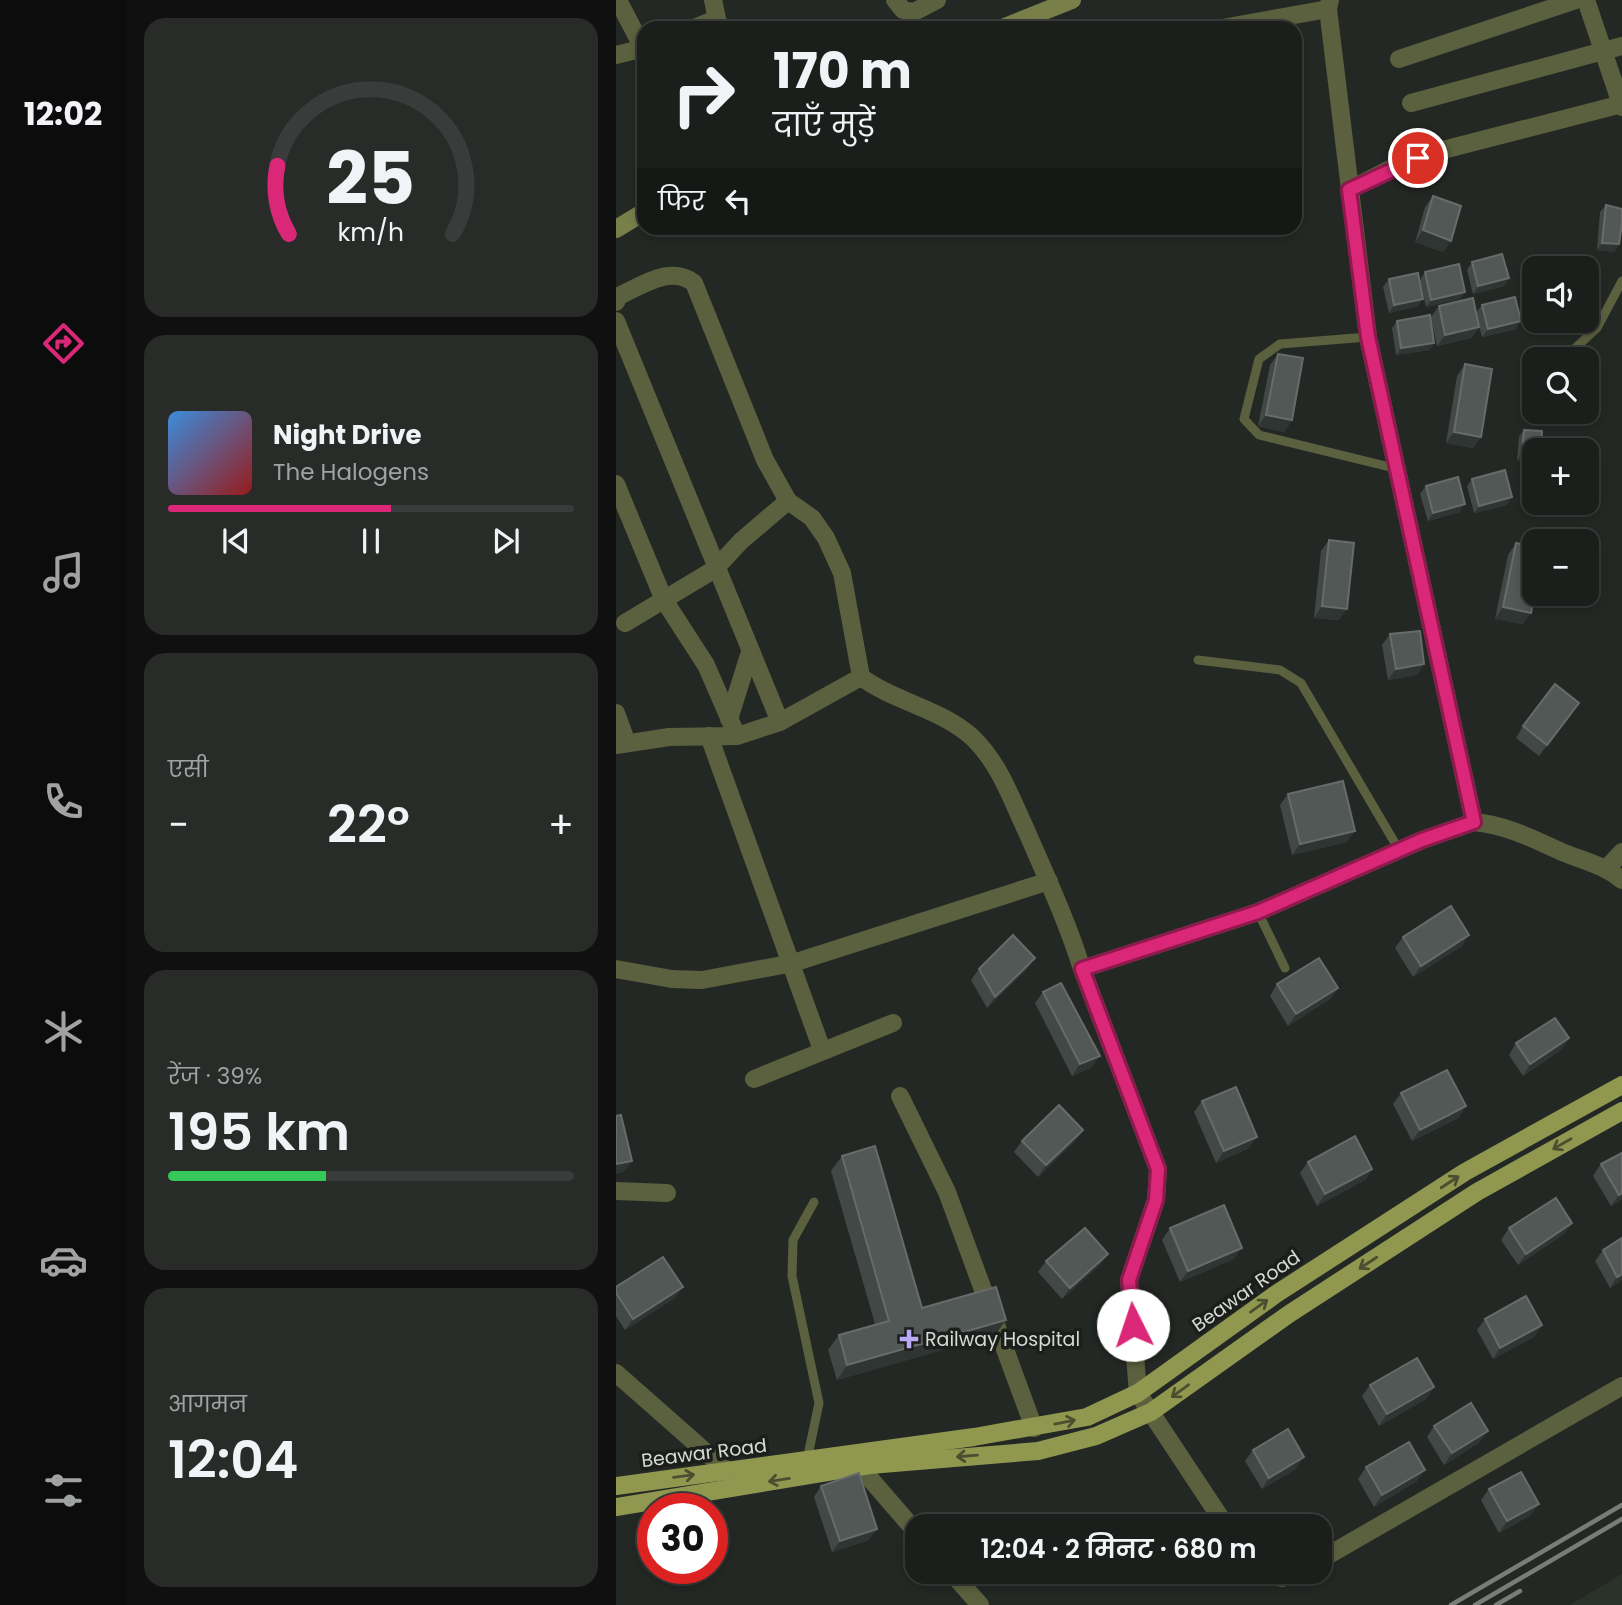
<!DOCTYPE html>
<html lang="hi">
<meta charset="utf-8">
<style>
:root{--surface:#1b1e1b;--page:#282b28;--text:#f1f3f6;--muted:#a0a2a3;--line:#393c3a;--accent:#db2777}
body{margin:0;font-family:Poppins,"Noto Sans Devanagari",sans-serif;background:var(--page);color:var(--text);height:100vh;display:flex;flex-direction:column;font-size:26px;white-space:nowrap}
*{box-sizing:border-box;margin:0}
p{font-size:23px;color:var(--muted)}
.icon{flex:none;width:38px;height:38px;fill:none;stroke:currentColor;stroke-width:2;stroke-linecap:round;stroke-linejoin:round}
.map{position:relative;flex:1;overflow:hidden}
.drawer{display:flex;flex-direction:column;gap:18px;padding:18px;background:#0f100f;width:490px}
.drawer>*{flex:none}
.top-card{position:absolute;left:21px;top:21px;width:665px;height:214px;border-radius:21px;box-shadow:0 4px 10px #0003,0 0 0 2px var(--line);background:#1b1e1b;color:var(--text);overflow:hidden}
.buttons{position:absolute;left:906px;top:256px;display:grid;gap:14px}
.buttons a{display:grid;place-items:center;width:77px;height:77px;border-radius:14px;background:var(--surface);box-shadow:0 4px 10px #0003,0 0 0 2px var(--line);font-size:35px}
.speed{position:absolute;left:21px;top:1493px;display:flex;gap:14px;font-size:35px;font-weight:700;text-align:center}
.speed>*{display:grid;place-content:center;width:91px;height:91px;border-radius:50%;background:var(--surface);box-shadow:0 4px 10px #0003,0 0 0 2px var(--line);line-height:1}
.speed .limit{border:10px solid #d22;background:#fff;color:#111}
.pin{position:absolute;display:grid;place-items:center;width:60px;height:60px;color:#fff;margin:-30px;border:4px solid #fff;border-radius:50%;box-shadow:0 2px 7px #0007}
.me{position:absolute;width:77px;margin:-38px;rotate:356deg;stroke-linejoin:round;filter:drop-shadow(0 0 5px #0008)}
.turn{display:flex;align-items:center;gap:24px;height:147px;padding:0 21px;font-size:32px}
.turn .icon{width:91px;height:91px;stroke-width:2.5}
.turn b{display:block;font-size:49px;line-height:60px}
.then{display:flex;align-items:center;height:66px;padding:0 21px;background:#0003;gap:14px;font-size:26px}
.big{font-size:52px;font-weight:600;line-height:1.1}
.drawer .widget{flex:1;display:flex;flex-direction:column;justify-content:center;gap:10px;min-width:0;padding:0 24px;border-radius:21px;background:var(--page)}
.drawer .dial{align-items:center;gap:0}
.dial svg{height:182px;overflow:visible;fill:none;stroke:var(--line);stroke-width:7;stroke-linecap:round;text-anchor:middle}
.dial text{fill:var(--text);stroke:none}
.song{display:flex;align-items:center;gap:21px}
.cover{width:84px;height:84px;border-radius:10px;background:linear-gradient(135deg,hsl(210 70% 55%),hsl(0 70% 35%))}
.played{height:7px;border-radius:4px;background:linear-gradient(90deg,var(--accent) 55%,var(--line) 55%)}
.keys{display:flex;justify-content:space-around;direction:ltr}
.heat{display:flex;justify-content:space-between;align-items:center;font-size:38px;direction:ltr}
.charge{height:10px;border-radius:5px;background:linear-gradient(90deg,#34c759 39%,var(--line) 0)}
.trip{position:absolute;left:289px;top:1514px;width:427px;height:70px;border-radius:21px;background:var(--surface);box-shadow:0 4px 10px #0003,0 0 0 2px var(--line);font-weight:600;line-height:70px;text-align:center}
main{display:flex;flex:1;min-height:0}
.tabs{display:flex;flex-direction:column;width:126px;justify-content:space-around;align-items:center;background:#0b0c0b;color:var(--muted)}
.tabs .icon{width:49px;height:49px}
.tabs .on{color:var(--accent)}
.tabs b{font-size:32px;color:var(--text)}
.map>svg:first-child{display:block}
</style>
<main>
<nav class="tabs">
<b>12:02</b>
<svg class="icon on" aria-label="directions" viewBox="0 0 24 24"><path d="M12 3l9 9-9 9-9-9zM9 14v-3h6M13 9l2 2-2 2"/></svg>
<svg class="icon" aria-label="music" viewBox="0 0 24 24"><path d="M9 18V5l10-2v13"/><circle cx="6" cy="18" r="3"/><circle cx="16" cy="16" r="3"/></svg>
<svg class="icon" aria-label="phone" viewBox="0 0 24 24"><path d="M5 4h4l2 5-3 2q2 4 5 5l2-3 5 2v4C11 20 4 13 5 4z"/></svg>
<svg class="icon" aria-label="climate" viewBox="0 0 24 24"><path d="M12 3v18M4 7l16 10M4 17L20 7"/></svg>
<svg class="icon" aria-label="car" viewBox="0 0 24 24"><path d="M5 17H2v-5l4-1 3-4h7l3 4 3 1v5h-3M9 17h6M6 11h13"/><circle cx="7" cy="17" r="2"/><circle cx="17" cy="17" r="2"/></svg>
<svg class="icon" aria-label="filters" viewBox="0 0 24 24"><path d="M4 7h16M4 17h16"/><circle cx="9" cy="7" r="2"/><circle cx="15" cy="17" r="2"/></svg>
</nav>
<section class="drawer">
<div class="widget dial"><svg viewBox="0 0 100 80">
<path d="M14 69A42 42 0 1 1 86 69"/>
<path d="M14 69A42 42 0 0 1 9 39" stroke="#db2777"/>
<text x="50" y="56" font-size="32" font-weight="700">25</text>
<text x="50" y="72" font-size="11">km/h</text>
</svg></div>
<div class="widget">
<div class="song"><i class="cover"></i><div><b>Night Drive</b><p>The Halogens</p></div></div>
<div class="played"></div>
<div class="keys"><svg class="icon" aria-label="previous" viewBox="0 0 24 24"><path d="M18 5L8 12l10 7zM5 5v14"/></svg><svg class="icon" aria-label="pause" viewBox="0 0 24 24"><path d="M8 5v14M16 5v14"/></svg><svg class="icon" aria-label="next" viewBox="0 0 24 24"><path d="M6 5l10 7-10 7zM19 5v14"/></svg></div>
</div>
<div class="widget"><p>एसी</p>
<div class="heat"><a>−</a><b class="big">22°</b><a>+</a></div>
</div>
<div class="widget"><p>रेंज · 39%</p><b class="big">195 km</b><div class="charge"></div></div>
<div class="widget"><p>आगमन</p><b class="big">12:04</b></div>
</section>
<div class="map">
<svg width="1006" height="1605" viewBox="0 0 1006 1605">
<rect width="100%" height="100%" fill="#242824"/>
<path fill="#2a322a" d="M1006,1574V1605H954Z"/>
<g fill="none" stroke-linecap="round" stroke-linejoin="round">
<g stroke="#5b603e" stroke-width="9">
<path d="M752,337L664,344L643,359L628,419L643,435L778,468"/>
<path d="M956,351L981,328L1006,281"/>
<path d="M582,660L664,670L685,683L783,850"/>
<path d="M642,912L669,968"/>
<path d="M191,1460L203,1403L176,1276L177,1240L198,1202"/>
</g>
<g stroke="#5b603e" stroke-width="18">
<path d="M2,0L27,48"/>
<path d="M97,0L103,28"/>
<path d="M279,0L287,10L298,12L321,0"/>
<path d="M714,0L712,9L752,337L858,822C891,825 917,839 946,852C968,861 988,865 1006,880"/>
<path d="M970,0L1006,107"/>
<path d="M78,28L100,19"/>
<path d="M606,28L712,9"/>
<path d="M0,55L28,48"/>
<path d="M783,59L960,0"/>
<path d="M795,103L1006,46"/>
<path d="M733,190L782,165L823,151L1006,104"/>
<path d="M0,302L3,296C27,285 54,265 78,283L149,460L172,501L196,518L210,538L226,573L245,677C279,702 326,709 357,738C383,763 395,798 410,830C430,876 451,921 466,969"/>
<path d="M0,321L164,722"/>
<path d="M0,484L48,600L90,665L121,736"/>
<path d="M9,623L99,569L125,541L172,501"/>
<path d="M0,713L11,743"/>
<path d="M113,719L134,652"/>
<path d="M93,736L206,1050"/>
<path d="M0,745L53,737L121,736L164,722L245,677"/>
<path d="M991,868L1006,852"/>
<path d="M0,969L56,979L86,980L177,963L433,881"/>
<path d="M138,1079L277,1023"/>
<path d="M284,1096L331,1192L418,1428"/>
<path d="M0,1191L51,1193"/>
<path d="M0,1373L110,1470L114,1480"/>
<path d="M244,1467L301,1533"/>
<path d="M610,1526L522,1393L513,1280L540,1200L542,1169L466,969L642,912L806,840L858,822"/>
<path d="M704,1560L1006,1386"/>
<path d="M335,1572L364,1605"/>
<path d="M642,1572L666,1578L683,1572"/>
</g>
<g stroke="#797f49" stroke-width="18">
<path d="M386,28L456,0"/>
<path d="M0,229L28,212"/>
</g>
<g stroke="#909850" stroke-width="18">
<path d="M0,1486L358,1437L471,1417L522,1393L660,1294L849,1172L1006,1085"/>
<path d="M0,1507L254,1465L422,1451L480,1436L535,1412L673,1314L861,1192L1006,1111"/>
</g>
<g stroke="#797d79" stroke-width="4.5">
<path d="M835,1605L1006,1505"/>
<path d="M859,1605L1006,1519"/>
<path d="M880,1605L904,1591"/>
</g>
</g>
<g fill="#424846">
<path d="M817,196L835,241L827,252L799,242L809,207Z"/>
<path d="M990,205L1003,244L998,252L981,250L984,212Z"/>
<path d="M856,262L893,278L888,286L857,294L851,270Z"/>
<path d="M809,272L844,299L810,307L804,280Z"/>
<path d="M773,279L802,306L773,313L767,287Z"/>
<path d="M866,305L900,329L866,337L860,313Z"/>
<path d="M823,306L863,327L855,338L821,346L815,317Z"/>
<path d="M781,321L818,343L813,350L780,355L776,328Z"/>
<path d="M662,354L676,420L668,432L642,426L654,365Z"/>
<path d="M849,364L865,437L857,448L830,443L841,376Z"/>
<path d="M908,430L919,450V462L901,461L903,437Z"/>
<path d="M856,479L891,505L858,513L851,486Z"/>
<path d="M810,486L844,512L812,521L804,494Z"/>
<path d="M713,540L723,620L698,618L705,551Z"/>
<path d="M900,543L907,624L879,619L892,555Z"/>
<path d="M774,634L808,664L801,675L772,680L766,645Z"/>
<path d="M963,703L923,756L900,738L907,726Z"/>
<path d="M672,794L731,842L676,855L664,805Z"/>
<path d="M787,937L846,946L797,977L779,948Z"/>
<path d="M419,958L411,969L371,1008L355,980L363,969Z"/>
<path d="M661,984L722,988L714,999L672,1026L654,996Z"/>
<path d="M427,992L476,1067L456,1076L419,1003Z"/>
<path d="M953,1038L945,1050L907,1076L893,1055L900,1043Z"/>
<path d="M785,1093L850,1106L842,1118L796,1141L777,1104Z"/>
<path d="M586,1101L633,1148L600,1163L578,1112Z"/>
<path d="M467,1130L459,1141L422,1177L398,1152L406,1141Z"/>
<path d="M1006,1153V1199L995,1206L977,1176L985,1164Z"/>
<path d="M226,1156L306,1308L379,1335L221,1380L212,1350L223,1335L259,1324L215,1171Z"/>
<path d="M692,1162L756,1169L749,1180L701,1206L684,1173Z"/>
<path d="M956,1223L948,1234L902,1265L885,1240L893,1228Z"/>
<path d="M554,1228L618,1259L564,1282L546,1240Z"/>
<path d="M1006,1238V1280L994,1288L979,1261L987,1250Z"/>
<path d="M492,1254L484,1265L446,1299L422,1272L430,1261Z"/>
<path d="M0,1287L59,1298L9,1330L0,1316Z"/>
<path d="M869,1319L926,1325L918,1337L877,1359L861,1330Z"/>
<path d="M754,1385L818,1387L810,1399L763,1426L746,1396Z"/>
<path d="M818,1426L864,1442L828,1465L811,1437Z"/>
<path d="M637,1450L680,1469L646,1489L629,1461Z"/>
<path d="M750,1467L801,1481L758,1507L742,1479Z"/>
<path d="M205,1486L253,1540L216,1552L198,1497Z"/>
<path d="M873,1489L915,1515L883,1533L865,1500Z"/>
</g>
<g fill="#2f3532">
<path d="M807,230L835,241L827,252L799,242Z"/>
<path d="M986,243L1003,244L998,252L981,250Z"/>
<path d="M893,278L888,286L857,294L862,286Z"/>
<path d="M849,292L844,299L810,307L815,300Z"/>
<path d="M807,299L802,306L773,313L778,305Z"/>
<path d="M905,321L900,329L866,337L872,329Z"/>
<path d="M863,327L855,338L821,346L829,335Z"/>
<path d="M818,343L813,350L780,355L785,348Z"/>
<path d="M650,415L676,420L668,432L642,426Z"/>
<path d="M838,432L865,437L857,448L830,443Z"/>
<path d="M906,453L919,454V462L901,461Z"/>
<path d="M896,497L891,505L858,513L863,506Z"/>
<path d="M849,504L844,512L812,521L817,513Z"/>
<path d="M706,606L731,609L723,620L698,618Z"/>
<path d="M887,607L915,613L907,624L879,619Z"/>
<path d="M808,664L801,675L772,680L780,669Z"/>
<path d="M739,831L731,842L676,855L684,844Z"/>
<path d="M853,935L846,946L797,977L805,966Z"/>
<path d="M419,958L411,969L371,1008L379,997Z"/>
<path d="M722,988L714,999L672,1026L680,1014Z"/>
<path d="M953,1038L945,1050L907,1076L914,1064Z"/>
<path d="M484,1056L476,1067L456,1076L464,1064Z"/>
<path d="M850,1106L842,1118L796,1141L804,1130Z"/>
<path d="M467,1130L459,1141L422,1177L430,1165Z"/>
<path d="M641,1137L633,1148L600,1163L608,1151Z"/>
<path d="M16,1161L8,1172L0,1174V1164Z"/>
<path d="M756,1169L749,1180L701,1206L709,1194Z"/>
<path d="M1006,1193V1199L995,1206L1003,1195Z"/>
<path d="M956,1223L948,1234L902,1265L910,1254Z"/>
<path d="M626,1248L618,1259L564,1282L572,1271Z"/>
<path d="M492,1254L484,1265L446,1299L454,1288Z"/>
<path d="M1006,1274V1280L994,1288L1001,1277Z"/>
<path d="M67,1287L59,1298L9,1330L17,1319Z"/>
<path d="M390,1320L379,1335L221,1380L231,1365Z"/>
<path d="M926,1325L918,1337L877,1359L884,1348Z"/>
<path d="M818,1387L810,1399L763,1426L771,1414Z"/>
<path d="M872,1431L864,1442L828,1465L836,1453Z"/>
<path d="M688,1457L680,1469L646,1489L653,1478Z"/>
<path d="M809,1470L801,1481L758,1507L766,1495Z"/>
<path d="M923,1504L915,1515L883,1533L891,1521Z"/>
<path d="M261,1529L253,1540L216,1552L224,1541Z"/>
</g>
<g fill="#525855" stroke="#676c6a" stroke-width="2">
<path d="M817,196L845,206L835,241L807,230Z"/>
<path d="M990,205L1006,209V224L1003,244L986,243Z"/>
<path d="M886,254L893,278L862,286L856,262Z"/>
<path d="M843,264L849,292L815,300L809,272Z"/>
<path d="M802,273L807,299L778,305L773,279Z"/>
<path d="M899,297L905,321L872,329L866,305Z"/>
<path d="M857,298L863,327L829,335L823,306Z"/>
<path d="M814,315L818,343L785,348L781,321Z"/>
<path d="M662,354L687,358L676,420L650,415Z"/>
<path d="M849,364L876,369L865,437L838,432Z"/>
<path d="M908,430L926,431L925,450H919V454L906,453Z"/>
<path d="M889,470L896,497L863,506L856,479Z"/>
<path d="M842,477L849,504L817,513L810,486Z"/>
<path d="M713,540L738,543L731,609L706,606Z"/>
<path d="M900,543L919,547V593L915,613L887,607Z"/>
<path d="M804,631L808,664L780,669L774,634Z"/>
<path d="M939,684L963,703L931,745L907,726Z"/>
<path d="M727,781L739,831L684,844L672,794Z"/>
<path d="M835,906L853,935L805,966L787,937Z"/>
<path d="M397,935L419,958L379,997L363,969Z"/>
<path d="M703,958L722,988L680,1014L661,984Z"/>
<path d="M445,983L484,1056L464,1064L427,992Z"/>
<path d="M939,1018L953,1038L914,1064L900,1043Z"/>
<path d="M831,1070L850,1106L804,1130L785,1093Z"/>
<path d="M620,1087L641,1137L608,1151L586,1101Z"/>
<path d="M443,1105L467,1130L430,1165L406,1141Z"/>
<path d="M5,1115L16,1161L0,1164V1116Z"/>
<path d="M739,1136L756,1169L709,1194L692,1162Z"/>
<path d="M259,1146L306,1308L380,1287L390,1320L231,1365L223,1335L273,1321L226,1156Z"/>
<path d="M1006,1153V1193L1003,1195L985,1164Z"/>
<path d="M940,1198L956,1223L910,1254L893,1228Z"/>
<path d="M608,1205L626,1248L572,1271L554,1228Z"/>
<path d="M469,1228L492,1254L454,1288L430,1261Z"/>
<path d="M1006,1238V1274L1001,1277L987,1250Z"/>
<path d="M47,1257L67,1287L17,1319L0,1293V1287Z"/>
<path d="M910,1296L926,1325L884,1348L869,1319Z"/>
<path d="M801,1358L818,1387L771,1414L754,1385Z"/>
<path d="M855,1403L872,1431L836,1453L818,1426Z"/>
<path d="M672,1429L688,1457L653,1478L637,1450Z"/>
<path d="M793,1442L809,1470L766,1495L750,1467Z"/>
<path d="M905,1472L923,1504L891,1521L873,1489Z"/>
<path d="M243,1473L261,1529L224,1541L205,1486Z"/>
</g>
<defs><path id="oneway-shaft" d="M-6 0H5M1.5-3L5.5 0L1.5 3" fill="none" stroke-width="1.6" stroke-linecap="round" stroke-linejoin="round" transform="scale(1.75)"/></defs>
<g stroke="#4a4f30">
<use href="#oneway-shaft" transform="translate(946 1144) rotate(150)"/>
<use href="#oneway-shaft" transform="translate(834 1182) rotate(-33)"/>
<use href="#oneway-shaft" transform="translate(752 1263) rotate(147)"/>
<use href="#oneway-shaft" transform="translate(643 1306) rotate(-36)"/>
<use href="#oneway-shaft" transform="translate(564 1391) rotate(144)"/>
<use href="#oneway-shaft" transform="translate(449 1422) rotate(-11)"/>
<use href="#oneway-shaft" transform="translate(351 1456) rotate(175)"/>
<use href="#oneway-shaft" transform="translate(68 1476) rotate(-8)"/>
<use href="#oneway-shaft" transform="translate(163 1480) rotate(171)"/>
</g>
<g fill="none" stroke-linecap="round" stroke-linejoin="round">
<g stroke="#8e194d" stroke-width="18">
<path id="route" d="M517,1325L513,1280L540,1200L542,1169L466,969L642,912L806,840L858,822L752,337L733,190L802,158"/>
</g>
<use href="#route" stroke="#db2777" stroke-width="12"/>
</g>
<path fill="#baaaf6" stroke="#1b1e1b" stroke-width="2.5" d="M289.5 1328.5h7v7h7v7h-7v7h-7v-7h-7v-7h7z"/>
<g text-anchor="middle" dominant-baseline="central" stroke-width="7" stroke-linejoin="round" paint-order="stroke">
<g font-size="19" fill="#d6d9d6" stroke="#1b1e1b">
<text transform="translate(630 1291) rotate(-35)">Beawar Road</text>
<text transform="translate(88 1453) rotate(-7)">Beawar Road</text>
</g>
<g font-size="19" fill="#d6d9d6" stroke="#1b1e1b" text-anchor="start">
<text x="309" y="1339">Railway Hospital</text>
</g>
</g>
</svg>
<div class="buttons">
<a><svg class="icon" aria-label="sound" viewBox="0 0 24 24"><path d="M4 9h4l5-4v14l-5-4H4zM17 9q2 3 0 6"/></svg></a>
<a><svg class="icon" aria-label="search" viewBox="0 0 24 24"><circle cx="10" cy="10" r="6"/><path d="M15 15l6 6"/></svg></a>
<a>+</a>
<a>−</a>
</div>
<div class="speed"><div class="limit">30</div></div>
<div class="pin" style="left:802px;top:158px;background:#d93025"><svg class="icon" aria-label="arrive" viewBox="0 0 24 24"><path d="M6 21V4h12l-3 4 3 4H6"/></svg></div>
<svg class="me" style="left:517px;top:1325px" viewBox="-20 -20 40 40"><circle r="19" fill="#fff"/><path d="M0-13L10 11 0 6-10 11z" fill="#db2777"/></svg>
<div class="trip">12:04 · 2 मिनट · 680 m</div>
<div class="top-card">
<div class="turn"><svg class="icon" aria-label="right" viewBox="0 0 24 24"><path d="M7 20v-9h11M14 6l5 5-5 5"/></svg><div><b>170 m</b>दाएँ मुड़ें</div></div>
<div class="then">फिर<svg class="icon" aria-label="left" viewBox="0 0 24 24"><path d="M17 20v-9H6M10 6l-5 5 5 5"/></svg></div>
</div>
</div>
</main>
